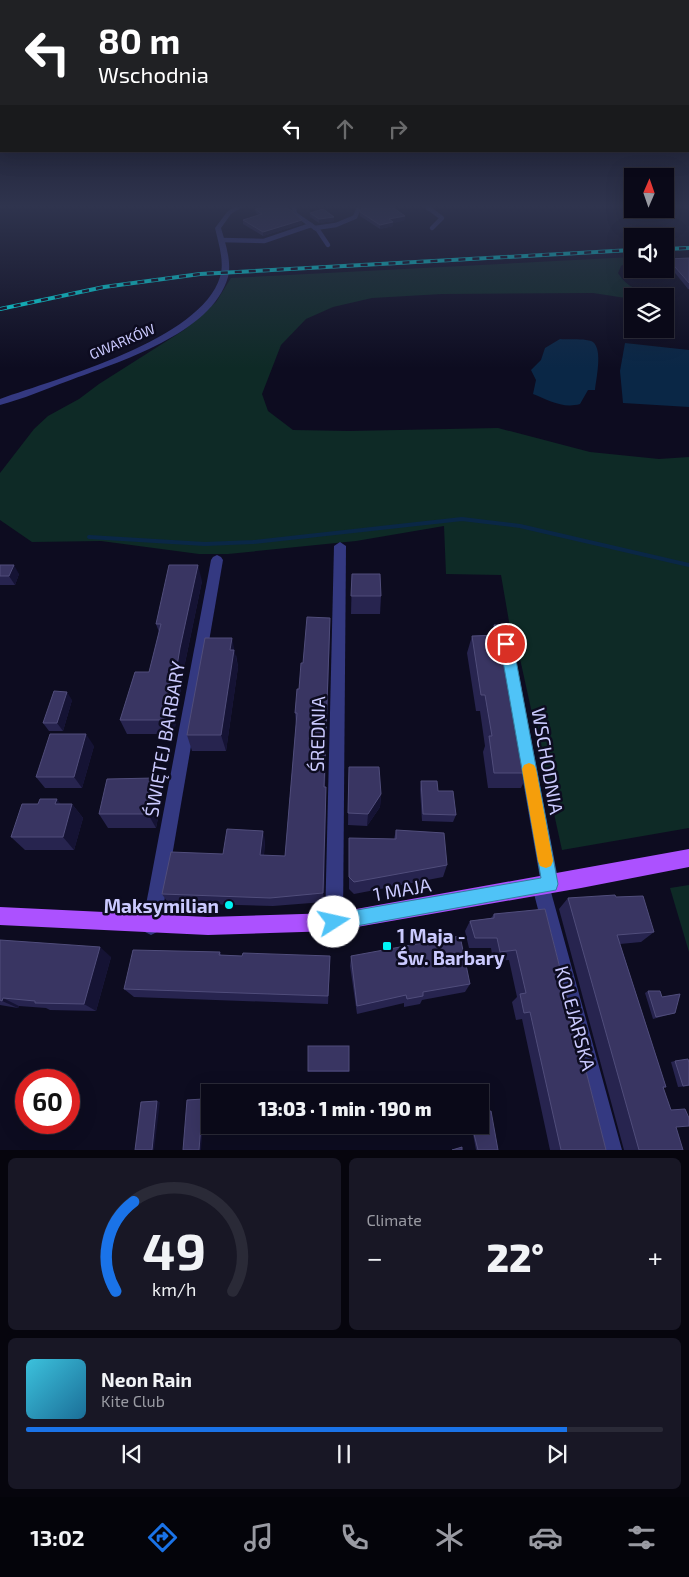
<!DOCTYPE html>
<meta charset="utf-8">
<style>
:root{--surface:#0a0918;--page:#181725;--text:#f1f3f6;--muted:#999aa2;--line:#2a2a37;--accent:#1a73e8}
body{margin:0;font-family:"Exo 2",sans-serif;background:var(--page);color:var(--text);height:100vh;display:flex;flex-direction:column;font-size:19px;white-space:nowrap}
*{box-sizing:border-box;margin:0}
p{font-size:16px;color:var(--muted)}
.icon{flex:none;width:28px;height:28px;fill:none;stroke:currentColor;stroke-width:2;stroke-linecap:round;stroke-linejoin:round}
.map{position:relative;height:1150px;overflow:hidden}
.side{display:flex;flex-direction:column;gap:8px;padding:8px;background:#06050d;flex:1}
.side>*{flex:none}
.banner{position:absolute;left:0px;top:0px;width:690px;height:152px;box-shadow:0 5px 20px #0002,0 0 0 1px var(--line);background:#202124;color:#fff;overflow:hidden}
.needle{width:32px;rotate:2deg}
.tools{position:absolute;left:624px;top:168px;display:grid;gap:10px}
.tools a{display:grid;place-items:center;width:50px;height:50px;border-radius:0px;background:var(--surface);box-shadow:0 5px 20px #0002,0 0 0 1px var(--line);font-size:25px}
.speed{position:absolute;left:15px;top:1069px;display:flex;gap:10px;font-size:25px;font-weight:700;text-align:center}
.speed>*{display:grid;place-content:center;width:65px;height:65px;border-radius:50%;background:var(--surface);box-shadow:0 5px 20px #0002,0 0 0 1px var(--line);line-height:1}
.speed .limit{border:8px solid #d22;background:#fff;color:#111}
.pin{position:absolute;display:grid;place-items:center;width:42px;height:42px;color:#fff;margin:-21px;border:2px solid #fff;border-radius:50%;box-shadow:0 1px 5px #0007}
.me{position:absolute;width:55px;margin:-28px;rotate:80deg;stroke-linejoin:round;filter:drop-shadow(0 0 4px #0008)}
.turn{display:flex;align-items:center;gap:18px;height:105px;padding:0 15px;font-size:22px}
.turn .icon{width:65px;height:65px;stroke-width:2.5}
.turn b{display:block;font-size:35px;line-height:42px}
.lanes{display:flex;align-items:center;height:48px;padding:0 15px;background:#0003;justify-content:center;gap:25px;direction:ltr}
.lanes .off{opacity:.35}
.big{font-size:38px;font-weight:800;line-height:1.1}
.side .card{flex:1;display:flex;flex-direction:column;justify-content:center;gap:8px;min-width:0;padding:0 18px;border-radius:8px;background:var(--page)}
.side .dial{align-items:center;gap:0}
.dial svg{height:130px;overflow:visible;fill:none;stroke:var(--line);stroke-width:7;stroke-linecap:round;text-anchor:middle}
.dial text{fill:var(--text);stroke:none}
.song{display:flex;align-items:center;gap:15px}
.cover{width:60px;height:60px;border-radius:8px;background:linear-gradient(135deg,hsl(190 70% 55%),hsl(200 70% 35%))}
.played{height:5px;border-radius:2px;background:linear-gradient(90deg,var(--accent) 85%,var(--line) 85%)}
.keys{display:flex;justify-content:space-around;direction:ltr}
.heat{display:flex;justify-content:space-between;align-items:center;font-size:28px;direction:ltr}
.side .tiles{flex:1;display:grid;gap:8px;grid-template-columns:1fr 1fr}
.card:last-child{grid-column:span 2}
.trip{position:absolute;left:201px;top:1084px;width:288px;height:50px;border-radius:0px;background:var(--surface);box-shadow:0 5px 20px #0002,0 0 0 1px var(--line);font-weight:800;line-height:50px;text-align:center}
.tab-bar{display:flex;height:80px;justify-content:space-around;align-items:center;background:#04040a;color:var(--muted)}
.tab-bar .icon{width:35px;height:35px}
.tab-bar .current{color:var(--accent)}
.tab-bar b{font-size:22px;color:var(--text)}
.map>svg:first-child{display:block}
</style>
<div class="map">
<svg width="689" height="1150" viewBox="0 0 689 1150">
<rect width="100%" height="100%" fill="#0d0c20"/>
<g fill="#0e2a26">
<path d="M632,257V260L621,266L618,273C626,287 641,292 656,296H632V299L593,293L442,294L372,298L333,307L306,319L281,345L262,394L268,411L293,430L349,431L498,428L590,452L659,459L689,457V828L562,850L517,645L512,639L501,575L446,574L444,526L356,541L228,554H199L101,541L32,542L0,520V473L34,429L48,416L79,399L99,384L184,330L216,302L231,278Z"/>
<path d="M689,885V952L670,888Z"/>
</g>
<g fill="#0a2746">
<path d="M560,339C569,340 586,338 593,342C603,350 596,379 595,390H588L580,404C563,409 548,400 533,394L536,380L531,370L541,360L545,348Z"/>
<path d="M625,343L689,350V407L623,403L620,371Z"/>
</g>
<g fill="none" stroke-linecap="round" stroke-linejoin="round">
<path stroke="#0a2746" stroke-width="4" d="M89,537L205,544L253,542L462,519L520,526L689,565"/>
<g stroke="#343981" stroke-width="4.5">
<path d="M294,207L295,214L318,230L328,245"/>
<path d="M427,207L442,218L432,228"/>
<path d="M315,228L336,225L355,217L358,210"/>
<path d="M221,240L264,241L311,225"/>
</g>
<g fill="#343981" fill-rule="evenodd">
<path d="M234,207H242L231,214L221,228C225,242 232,262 228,277C212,334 118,362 68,381C46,389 23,399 0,405V399C58,378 201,340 220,277C225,262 218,242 215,228L227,212Z"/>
<path d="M340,542L346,546L343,922L340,928L334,931L328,928L325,922L334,546Z"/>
<path d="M217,555L221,557L223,560L160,926L157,932L151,935L145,932L142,926L211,560L213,557Z"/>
<path d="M506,638L511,640L513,644L559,884L556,890L551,892L622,1150H600L532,886L535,880L540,878L499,644L501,640Z"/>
</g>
<path fill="#ac51ff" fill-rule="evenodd" d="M689,849V867L581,888L334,931L208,935L0,925V907L208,917L334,913Z"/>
<g stroke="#00f5f5" stroke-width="4">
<g id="rail">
<path d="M665,249L689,248"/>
<path d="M0,309L104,287L200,274L632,250"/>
</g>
</g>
<use href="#rail" stroke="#0d0c20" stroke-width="2.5" stroke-dasharray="7" stroke-linecap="butt"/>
</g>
<g fill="#27244f">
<path d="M359,207H369L405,220L393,223V226L380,229L360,216V212L361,209Z"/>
<path d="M682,207H689V210Z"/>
<path d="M255,209L302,224L263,236L243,224V220L258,215L256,213Z"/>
<path d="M310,213L334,221L319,223L310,217Z"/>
<path d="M689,258V289H688L667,263L668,259Z"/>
<path d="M0,565L19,574L15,585H0Z"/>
<path d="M352,574L381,596L380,614H351Z"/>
<path d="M202,581L185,663L174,734H127L120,720L149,672L159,632L156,624Z"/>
<path d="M330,618V630L325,787L326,797L324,902L273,906L168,903L162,894L223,854L265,840L264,855L285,856L296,724L295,713L303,663Z"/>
<path d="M494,625L509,632L507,637L503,638L528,773L521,788H488L483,752L485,746L480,711H476L467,653L472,636L494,635L493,629Z"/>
<path d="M236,655L238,667L226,751H192L187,735Z"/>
<path d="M72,700L63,731H49L43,723Z"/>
<path d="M94,746L82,788H45L36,777Z"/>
<path d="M349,767L381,794L380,807L367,826L348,825Z"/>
<path d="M421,781L456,815L453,822L422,821L420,789Z"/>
<path d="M163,793L156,828H108L99,814Z"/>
<path d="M60,804H72L83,818L74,850H25L11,837Z"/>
<path d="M396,830L447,865L443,877L354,894L349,889V838L394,839Z"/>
<path d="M616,897L654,932L641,942L620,944L666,1087L663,1088L683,1150H624L559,909L568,898Z"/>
<path d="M545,909L606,1150H550L522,1019L516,1020L512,1002L517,997L509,960L493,961L491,948H469L465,931L470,921L491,918L494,914Z"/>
<path d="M0,940L111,957L96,1011L50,1010L46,1008L19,1006L18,1008L0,1005Z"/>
<path d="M220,952L221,955L242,956H330V965L328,1004L134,997L124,989Z"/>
<path d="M351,956L470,984L465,992L422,1000L420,1004L404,1007V1003L357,1014L350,966Z"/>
<path d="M648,991L662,997L675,1013L671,1014L653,1019L645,993Z"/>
<path d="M349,1046V1072H308V1071Z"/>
<path d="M675,1061L689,1063V1086L678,1087L671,1062Z"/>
<path d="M480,1113L498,1150H476L473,1134L480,1132L479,1125H480Z"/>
</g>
<g fill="#151334">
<path d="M405,216V220L393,223V226L380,229V225L389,219Z"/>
<path d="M334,217V221L319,223V219Z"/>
<path d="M302,220V224L263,236V232Z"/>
<path d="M14,565L19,574L15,585L9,576Z"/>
<path d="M198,565L202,581L185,663L174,734L168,720L180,648Z"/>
<path d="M330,618V630L324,797V787Z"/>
<path d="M509,632L507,637L495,640L496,635Z"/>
<path d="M232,638L238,667L226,751L221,735Z"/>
<path d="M67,692L72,700L63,731L57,723Z"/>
<path d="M86,734L94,746L82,788L74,777Z"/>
<path d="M155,778L163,793L156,828L148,814Z"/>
<path d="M326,787V797L324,902L323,893Z"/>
<path d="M381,794L380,807L367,826L368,814Z"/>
<path d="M57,799L68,814L55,804Z"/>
<path d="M72,804L83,818L74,850L63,837Z"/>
<path d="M263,831L265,840L263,864L260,855Z"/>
<path d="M100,947L111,957L96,1011L84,1004Z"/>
<path d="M330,956V965L328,1004V996Z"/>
<path d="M3,998L19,1006L18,1008L2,1001Z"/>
<path d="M203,1099L205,1100L201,1150H199Z"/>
<path d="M157,1101L160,1102L154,1150H152Z"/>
</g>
<g fill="#393562" stroke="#504d7b">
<path d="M264,207H285L291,210L302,220L263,232L243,220L262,214L255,209Z"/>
<path d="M362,207H392L405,216L389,219L393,222L380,225L360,212Z"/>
<path d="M323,209L334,217L319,219L310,213Z"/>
<path d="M689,258V283L668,259Z"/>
<path d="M0,565H14L9,576H0Z"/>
<path d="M169,565H198L180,648L168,720H120L135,672H149L161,624H156Z"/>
<path d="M352,574H380L381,596H351Z"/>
<path d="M307,617L330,618L324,787H326L323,893L270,898L162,894L171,852L223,854L227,829L263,831L260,855L285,856L297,713H295L297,689H299L301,663H303Z"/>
<path d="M494,625H508L509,632L496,635Z"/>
<path d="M503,635L528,773H494L489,736H492L485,695H481L472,636Z"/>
<path d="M205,638H232L230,650H234L221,735H187Z"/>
<path d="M54,691L67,692L57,723H43Z"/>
<path d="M50,734H86L74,777H36Z"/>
<path d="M349,767H379L381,794L368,814L348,813Z"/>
<path d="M155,778L148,814H99L107,779Z"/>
<path d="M421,781H437L438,791H453L456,815L423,814Z"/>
<path d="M40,799H57L55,804H72L63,837H11L22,804H38Z"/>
<path d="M396,830L444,833L447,865L354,882L349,877V838L396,839Z"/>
<path d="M615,895L616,897L643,896L654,932L617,935L666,1087H663L671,1110L685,1109L689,1118V1126L676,1127L683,1150H639L568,898Z"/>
<path d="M545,909L606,1150H561L530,1012L524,1013L520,994L526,993L516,950L500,952L497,938H475L470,921L494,918V914Z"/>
<path d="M460,936L470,984L423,992V996L407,999L406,995L357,1006L351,956Z"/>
<path d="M0,940L100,947L84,1004L35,1003V1001L3,998L2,1001L0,1000Z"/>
<path d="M133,950L220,952L219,955L242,956L243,953L330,956L328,996L124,989Z"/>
<path d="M648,991H660L662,997L680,994L675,1013L656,1017Z"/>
<rect x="308" y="1046" width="41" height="25"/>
<path d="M688,1059L689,1063V1085L683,1086L675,1061Z"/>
<path d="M203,1099L199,1150H183L187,1100Z"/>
<path d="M157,1101L152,1150H135L141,1102Z"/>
<path d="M491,1111L498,1150H478L474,1134L482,1132L480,1120V1113Z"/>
<path d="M462,1147V1150H452Z"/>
</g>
<linearGradient id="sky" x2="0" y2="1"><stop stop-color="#070712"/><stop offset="0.56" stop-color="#2f344e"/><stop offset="1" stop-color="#2f344e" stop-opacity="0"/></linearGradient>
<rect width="689" height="368" fill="url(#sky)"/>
<path fill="#4fc3f7" stroke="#337fa1" d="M506,639L511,640L513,644L558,884L556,890L334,930L328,928L326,922L328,916L334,914L541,878L500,644L502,640Z"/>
<path fill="#f59e0b" d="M529,763L534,765L536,769L553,861L551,866L546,868L540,866L538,861L522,769L524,765Z"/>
<g fill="#00f5f5" stroke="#0d0c20" stroke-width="2">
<circle cx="229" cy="905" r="5"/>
<rect x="382" y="941" width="10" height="10" rx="2.5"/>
</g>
<g text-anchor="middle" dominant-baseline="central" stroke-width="5" stroke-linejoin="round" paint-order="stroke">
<g font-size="14" fill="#cbcaff" stroke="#0d0c20">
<text transform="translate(122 341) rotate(-23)">GWARKÓW</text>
</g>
<g font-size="19" fill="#cbcaff" stroke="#0d0c20">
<text transform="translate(317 734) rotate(-89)">ŚREDNIA</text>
<text transform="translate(164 739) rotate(-80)">ŚWIĘTEJ BARBARY</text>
<text transform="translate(548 761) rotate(80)">WSCHODNIA</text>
<text transform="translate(402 889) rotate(-10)">1 MAJA</text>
<text transform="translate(576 1018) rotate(75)">KOLEJARSKA</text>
</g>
<g font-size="19" font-weight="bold" fill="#cbcaff" stroke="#0d0c20" text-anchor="end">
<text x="219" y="905">Maksymilian</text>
<text x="397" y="935" text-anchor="start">1 Maja -<tspan x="397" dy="22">Św. Barbary</tspan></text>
</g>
</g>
</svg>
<div class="tools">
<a><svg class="needle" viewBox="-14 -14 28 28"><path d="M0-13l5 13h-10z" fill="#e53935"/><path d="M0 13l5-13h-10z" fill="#999aa2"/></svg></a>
<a><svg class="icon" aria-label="sound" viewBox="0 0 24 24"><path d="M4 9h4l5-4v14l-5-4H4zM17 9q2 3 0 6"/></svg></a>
<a><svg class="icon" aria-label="layers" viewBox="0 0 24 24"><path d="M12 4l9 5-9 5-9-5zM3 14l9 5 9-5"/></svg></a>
</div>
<div class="speed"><div class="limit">60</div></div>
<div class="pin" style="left:506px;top:644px;background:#d93025"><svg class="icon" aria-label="arrive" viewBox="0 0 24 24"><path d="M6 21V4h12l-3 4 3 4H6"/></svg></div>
<svg class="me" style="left:334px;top:922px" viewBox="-20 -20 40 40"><circle r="19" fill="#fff"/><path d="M0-13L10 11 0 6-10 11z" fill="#4fc3f7"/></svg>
<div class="trip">13:03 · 1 min · 190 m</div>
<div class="banner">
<div class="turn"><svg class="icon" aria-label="left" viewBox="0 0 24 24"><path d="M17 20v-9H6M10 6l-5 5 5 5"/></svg><div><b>80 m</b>Wschodnia</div></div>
<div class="lanes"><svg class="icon" aria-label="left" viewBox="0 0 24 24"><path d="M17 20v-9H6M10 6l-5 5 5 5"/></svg><svg class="icon off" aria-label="ahead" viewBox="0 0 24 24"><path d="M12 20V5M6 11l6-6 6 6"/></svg><svg class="icon off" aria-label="right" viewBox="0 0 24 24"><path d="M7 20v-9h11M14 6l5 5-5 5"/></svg></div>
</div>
</div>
<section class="side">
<div class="tiles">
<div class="card dial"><svg viewBox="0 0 100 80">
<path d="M14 69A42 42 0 1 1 86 69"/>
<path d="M14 69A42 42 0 0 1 25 14" stroke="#1a73e8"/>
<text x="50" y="56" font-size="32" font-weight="700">49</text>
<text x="50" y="72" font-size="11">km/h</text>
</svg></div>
<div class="card"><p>Climate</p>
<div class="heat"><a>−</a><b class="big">22°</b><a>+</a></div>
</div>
<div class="card">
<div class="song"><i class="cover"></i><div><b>Neon Rain</b><p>Kite Club</p></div></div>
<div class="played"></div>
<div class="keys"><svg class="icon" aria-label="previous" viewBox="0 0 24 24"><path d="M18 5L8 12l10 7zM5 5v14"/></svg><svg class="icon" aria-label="pause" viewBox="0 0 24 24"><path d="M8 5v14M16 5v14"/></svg><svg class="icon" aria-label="next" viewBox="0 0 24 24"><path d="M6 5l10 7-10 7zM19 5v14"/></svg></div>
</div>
</div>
</section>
<nav class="tab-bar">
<b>13:02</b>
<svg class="icon current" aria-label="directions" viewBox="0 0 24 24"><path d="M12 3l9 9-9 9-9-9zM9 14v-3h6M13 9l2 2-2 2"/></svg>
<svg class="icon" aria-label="music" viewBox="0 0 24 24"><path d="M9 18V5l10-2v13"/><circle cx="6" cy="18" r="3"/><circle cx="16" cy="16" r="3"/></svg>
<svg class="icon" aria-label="phone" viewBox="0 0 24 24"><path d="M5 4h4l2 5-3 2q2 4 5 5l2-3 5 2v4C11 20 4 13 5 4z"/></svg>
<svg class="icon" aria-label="climate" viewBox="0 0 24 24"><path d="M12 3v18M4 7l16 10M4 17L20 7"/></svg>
<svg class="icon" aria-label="car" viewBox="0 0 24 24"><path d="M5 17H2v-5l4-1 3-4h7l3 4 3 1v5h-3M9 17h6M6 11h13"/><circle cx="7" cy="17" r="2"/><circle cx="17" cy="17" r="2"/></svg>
<svg class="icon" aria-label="filters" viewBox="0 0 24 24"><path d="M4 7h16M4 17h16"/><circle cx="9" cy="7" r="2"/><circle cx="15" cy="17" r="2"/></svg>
</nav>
